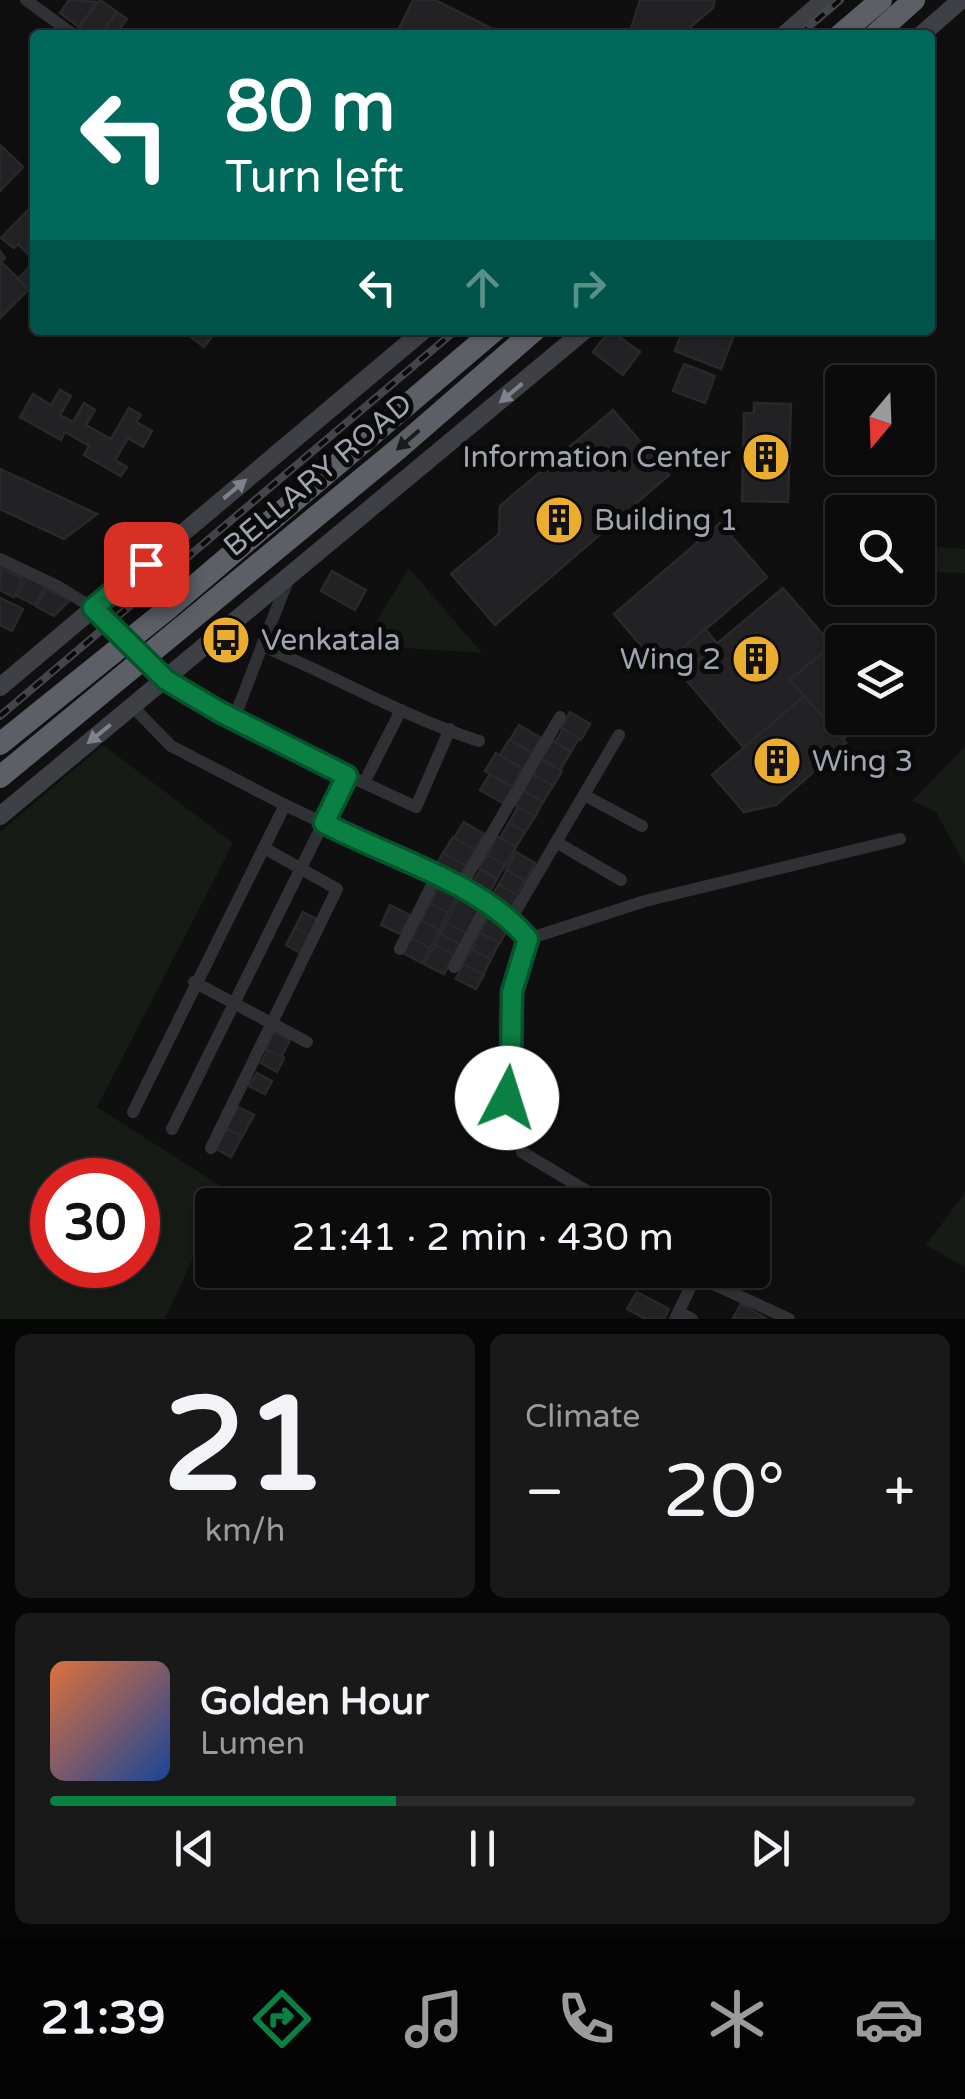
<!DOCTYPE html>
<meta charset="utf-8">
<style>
:root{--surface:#0b0b0c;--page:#19191a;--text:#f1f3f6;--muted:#9a9b9d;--line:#2b2b2d;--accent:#0b8043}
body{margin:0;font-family:"Varela Round",sans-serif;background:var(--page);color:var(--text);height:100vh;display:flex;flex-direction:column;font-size:38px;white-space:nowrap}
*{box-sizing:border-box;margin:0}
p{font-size:32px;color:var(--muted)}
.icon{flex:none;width:55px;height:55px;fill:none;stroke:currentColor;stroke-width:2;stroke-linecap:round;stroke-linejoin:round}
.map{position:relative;height:1319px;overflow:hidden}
.sheet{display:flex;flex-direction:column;gap:15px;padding:15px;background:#060607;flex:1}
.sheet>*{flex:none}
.banner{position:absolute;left:30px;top:30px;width:905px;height:305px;border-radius:10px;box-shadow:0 2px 8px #0004,0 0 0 2px var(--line);background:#00695c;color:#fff;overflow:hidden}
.needle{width:65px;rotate:199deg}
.tools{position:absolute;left:825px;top:365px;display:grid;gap:20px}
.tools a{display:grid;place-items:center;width:110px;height:110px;border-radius:10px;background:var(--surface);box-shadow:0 2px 8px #0004,0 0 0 2px var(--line);font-size:50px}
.speed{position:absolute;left:30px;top:1158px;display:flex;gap:20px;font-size:50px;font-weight:700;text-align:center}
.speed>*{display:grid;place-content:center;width:130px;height:130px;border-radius:50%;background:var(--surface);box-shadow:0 2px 8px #0004,0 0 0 2px var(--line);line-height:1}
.speed .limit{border:15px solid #d22;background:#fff;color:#111}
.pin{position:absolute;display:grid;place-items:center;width:85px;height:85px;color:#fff;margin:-42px;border-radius:20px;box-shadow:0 5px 15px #0006}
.me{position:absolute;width:110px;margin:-55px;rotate:5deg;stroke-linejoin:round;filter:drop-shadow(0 0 8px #0008)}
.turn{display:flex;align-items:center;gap:35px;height:210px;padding:0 30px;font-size:45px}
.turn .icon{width:130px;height:130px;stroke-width:2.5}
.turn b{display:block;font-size:70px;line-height:85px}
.lanes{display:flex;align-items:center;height:95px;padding:0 30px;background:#0003;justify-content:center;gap:50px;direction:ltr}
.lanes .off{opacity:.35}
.big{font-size:75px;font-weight:600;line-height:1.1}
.sheet .widget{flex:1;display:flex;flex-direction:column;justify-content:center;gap:15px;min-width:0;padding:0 35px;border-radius:15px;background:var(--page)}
.sheet .dial{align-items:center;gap:0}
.dial b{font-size:130px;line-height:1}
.song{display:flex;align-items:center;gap:30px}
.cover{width:120px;height:120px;border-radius:15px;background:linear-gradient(135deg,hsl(20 70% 55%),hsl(220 70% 35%))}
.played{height:10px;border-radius:5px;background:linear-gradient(90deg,var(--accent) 40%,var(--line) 40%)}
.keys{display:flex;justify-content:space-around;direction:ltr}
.heat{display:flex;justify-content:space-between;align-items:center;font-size:55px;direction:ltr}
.sheet .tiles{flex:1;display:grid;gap:15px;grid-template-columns:1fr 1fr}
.widget:last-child{grid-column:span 2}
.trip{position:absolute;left:195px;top:1188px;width:575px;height:100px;border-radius:10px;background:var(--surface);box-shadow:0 2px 8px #0004,0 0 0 2px var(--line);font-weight:600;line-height:100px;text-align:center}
.menu{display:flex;height:160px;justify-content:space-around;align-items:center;background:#040405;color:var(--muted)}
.menu .icon{width:70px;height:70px}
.menu .on{color:var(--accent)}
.menu b{font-size:45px;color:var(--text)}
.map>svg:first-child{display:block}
</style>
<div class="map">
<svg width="965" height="1319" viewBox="0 0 965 1319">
<rect width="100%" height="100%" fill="#0f0f10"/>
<g fill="#161b16" fill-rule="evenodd">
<path d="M918,545L965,549V573L918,572Z"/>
<path d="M409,568L482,653L391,647L373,627Z"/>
<path d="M103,745L233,843L97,1107L225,1189L218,1205H212V1217L165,1319H0V832ZM138,1180V1265H52V1180Z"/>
<path d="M965,747V865L936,812L912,801Z"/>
<path d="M965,1193V1267L926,1245Z"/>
</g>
<g fill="#222224" stroke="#29292c" stroke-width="2.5">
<path d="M69,0L97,2L79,27L60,13Z"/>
<path d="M100,0L117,12L100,35H90L79,27Z"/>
<path d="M413,0H435L505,35H396Z"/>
<path d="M640,0H715L713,8L681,35H629Z"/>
<path d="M117,12L127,19L115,35H100Z"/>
<path d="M0,145L23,167L0,191Z"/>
<path d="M35,203V261L18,244L14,248L1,238Z"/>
<path d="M0,251L5,258L1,262L29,289L0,318Z"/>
<path d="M35,261V287L31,291L18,279Z"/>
<path d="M182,330H217L204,347Z"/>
<path d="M610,330L640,352L623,375L593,352Z"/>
<path d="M683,330H736L721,369L675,351Z"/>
<path d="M684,364L715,376L705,403L673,391Z"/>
<path d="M60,390L71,396L60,415L73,422L84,403L95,410L86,425L111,439L129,408L141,415L136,422L152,431L143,447L128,438L115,460L127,467L121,476L84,455L89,446L65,432L61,440L20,417L33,394L51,405Z"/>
<path d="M754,403L791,404L788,502L742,501L744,413H754Z"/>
<path d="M613,410L669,475L495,625L451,574L499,534L500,506Z"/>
<path d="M0,469L97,514L64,539L0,509Z"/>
<path d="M720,523L767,577L660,668L614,614Z"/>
<path d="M1,568L23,578L14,597L0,590Z"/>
<path d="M332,571L366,590L355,610L321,591Z"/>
<path d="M27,577L45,586L35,605L17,596Z"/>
<path d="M783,588L832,645L790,680L804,696L744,748L681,674Z"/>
<path d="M46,589L70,600L54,616L36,606Z"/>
<path d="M0,598L23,609L12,631L0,625Z"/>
<path d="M705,629L717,643L681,674L669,660Z"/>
<path d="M832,645L842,657V718H863L843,740L790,680Z"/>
<path d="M804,696L846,743L776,805L744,812L712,775Z"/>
<path d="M570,712L590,724L581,740L561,728Z"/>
<path d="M519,725L541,738L532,753L510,740Z"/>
<path d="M563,729L579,738L571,752L555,742Z"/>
<path d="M509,740L532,753L523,769L500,755Z"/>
<path d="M552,740L571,752L560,770L541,759Z"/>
<path d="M496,753L523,769L513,787L485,771Z"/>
<path d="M541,759L562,771L553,786L532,774Z"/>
<path d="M490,774L513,787L503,803L480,790Z"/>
<path d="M533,774L553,786L543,802L523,790Z"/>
<path d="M523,790L543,802L535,817L515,805Z"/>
<path d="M518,807L535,817L525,832L509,823Z"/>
<path d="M464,822L484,834L475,850L454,838Z"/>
<path d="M509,823L525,832L516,847L500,838Z"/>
<path d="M497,836L516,847L506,865L487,855Z"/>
<path d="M453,837L475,850L466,866L443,853Z"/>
<path d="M516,852L535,863L525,881L506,870Z"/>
<path d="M443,853L466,866L457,881L435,868Z"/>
<path d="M487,855L505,865L497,879L479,868Z"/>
<path d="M481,869L497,879L489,893L472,884Z"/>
<path d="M507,870L525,881L516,895L499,884Z"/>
<path d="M499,884L518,896L509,910L490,899Z"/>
<path d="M438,887L457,897L448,913L430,903Z"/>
<path d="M459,898L479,909L466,933L446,923Z"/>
<path d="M430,903L448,913L440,930L421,920Z"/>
<path d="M390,905L410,915L401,934L381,925Z"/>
<path d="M303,912L319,920L311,936L295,928Z"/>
<path d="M488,918L508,928L500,943L480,933Z"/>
<path d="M421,920L440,930L430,948L411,938Z"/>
<path d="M446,923L466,933L460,944L440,934Z"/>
<path d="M295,928L311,936L302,954L286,945Z"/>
<path d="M480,933L499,943L491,959L472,949Z"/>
<path d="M440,934L460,944L454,955L435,945Z"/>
<path d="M411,938L430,948L422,963L403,953Z"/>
<path d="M435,945L454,955L444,974L424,964Z"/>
<path d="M471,949L491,959L483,975L463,964Z"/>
<path d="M463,964L484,975L476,989L456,979Z"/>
<path d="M274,1032L290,1040L281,1057L265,1049Z"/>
<path d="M268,1050L284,1058L277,1072L261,1063Z"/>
<path d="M257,1073L272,1081L265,1094L249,1086Z"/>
<path d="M238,1107L254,1115L242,1137L226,1129Z"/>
<path d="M226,1129L242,1136L231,1157L216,1149Z"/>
<path d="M637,1292L669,1309L664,1319H646L627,1309Z"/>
<path d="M741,1304L767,1319L733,1318Z"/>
</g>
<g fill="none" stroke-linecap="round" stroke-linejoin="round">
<g stroke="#303135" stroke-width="12">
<path d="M26,0L74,35"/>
<path d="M0,559L59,587L93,608L165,680L220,712L347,775L172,1129"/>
<path d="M262,646L288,580"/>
<path d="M133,707L171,746L285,805L460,888L511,919L528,939L512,992L511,1065L507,1099L522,1152L610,1205"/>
<path d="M234,719L262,646C335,676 404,717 479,741"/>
<path d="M347,775L416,807L450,729"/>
<path d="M364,783L401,710"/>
<path d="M584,795L642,826"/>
<path d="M556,842L621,880"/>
<path d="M460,888L560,717"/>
<path d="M511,919L619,735"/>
<path d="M528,939L645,901L900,839"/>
<path d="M400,949L436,877"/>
<path d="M454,967L487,905"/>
<path d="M194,982L307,1042"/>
<path d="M133,1112L285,805"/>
<path d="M211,1148L337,889L264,848"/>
<path d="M679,1312L692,1319"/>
<path d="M675,1319L696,1276L789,1319"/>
</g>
<g stroke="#3e4045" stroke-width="18">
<path d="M784,35L824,0"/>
<path d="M921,35L961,0"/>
<path d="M0,687L424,330"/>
<path d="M0,816L585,330"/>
</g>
<g stroke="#5c5f66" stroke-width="22">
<path d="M840,35L881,0"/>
<path d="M875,35L914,0"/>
</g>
<g stroke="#43454a" stroke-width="8">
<g id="rail">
<path d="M799,35L840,0"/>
<path d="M0,716L456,330"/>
</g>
</g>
<use href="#rail" stroke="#0a0a0b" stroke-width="4" stroke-dasharray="11" stroke-linecap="butt"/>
<g stroke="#5c5f66" stroke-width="22">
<path d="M0,744L165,611L495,330"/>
<path d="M0,777L398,449L535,330"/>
</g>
</g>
<defs><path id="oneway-solid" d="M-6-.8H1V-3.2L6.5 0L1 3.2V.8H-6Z" transform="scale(2.5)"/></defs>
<g fill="#7e828b">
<use href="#oneway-solid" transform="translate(511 393) rotate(140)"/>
<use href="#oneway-solid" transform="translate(235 489) rotate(-40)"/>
<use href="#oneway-solid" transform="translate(99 734) rotate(141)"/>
</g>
<use fill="#1a1b1d" href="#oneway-solid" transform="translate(408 440) rotate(139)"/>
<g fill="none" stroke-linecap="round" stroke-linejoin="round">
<g stroke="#07532c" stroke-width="25">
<path id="route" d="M146,564L93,608L166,680L220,712L347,776L324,823C388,857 482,883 528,939L512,992L511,1065L507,1098"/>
</g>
<use href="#route" stroke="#0b8043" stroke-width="18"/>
</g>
<defs>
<g id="building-disc" transform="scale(2.5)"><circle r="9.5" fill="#eaad2d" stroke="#0a0a0b"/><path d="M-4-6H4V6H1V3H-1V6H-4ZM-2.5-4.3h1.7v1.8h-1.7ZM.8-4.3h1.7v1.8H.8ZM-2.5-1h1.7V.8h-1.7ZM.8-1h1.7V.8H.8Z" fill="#111"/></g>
<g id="bus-disc" transform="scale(2.5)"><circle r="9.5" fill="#eaad2d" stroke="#0a0a0b"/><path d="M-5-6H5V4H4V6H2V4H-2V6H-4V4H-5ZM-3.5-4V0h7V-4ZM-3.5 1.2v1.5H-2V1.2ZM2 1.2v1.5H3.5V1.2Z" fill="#111"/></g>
</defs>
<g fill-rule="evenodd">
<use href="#building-disc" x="766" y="457"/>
<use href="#building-disc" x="559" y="520"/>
<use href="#bus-disc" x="226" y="640"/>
<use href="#building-disc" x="756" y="659"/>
<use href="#building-disc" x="777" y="761"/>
</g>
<g text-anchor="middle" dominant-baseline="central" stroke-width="10" stroke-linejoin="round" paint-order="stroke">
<g font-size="30" fill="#a0a5b1" stroke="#0a0a0b" text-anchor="start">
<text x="731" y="457" text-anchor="end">Information Center</text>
<text x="594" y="520">Building 1</text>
<text x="261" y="640">Venkatala</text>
<text x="721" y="659" text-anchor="end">Wing 2</text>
<text x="812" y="761">Wing 3</text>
</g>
<g font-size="30" fill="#a0a5b1" stroke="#0a0a0b">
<text transform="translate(318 475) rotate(-40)">BELLARY ROAD</text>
</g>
</g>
</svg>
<div class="tools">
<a><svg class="needle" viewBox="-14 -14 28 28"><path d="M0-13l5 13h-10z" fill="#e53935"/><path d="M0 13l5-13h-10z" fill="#9a9b9d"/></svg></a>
<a><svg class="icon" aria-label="search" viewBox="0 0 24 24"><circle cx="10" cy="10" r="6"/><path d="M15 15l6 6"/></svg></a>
<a><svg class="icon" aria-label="layers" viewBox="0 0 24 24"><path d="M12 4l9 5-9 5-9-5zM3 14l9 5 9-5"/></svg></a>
</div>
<div class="speed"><div class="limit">30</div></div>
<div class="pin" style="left:146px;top:564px;background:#d93025"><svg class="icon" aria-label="arrive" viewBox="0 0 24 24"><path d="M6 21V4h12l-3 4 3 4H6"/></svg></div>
<svg class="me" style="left:507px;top:1098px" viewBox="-20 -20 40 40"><circle r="19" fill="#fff"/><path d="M0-13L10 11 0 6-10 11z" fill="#0b8043"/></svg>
<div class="trip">21:41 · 2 min · 430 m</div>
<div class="banner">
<div class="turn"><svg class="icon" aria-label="left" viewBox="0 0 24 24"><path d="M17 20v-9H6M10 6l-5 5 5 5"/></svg><div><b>80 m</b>Turn left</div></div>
<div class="lanes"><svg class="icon" aria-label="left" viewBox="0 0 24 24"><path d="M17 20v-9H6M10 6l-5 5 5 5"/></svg><svg class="icon off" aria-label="ahead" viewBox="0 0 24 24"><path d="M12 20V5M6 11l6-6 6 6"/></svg><svg class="icon off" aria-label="right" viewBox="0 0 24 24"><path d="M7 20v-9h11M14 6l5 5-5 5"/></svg></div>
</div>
</div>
<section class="sheet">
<div class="tiles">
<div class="widget dial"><b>21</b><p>km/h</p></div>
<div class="widget"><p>Climate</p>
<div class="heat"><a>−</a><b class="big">20°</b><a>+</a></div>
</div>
<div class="widget">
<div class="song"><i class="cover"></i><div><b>Golden Hour</b><p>Lumen</p></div></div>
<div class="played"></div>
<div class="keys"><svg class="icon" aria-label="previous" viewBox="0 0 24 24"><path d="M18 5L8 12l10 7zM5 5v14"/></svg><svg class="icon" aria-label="pause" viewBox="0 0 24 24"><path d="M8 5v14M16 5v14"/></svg><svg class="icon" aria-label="next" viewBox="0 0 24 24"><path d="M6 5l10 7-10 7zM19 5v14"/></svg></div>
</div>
</div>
</section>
<nav class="menu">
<b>21:39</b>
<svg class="icon on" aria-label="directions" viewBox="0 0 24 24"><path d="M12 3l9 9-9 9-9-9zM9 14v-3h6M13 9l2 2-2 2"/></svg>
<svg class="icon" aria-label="music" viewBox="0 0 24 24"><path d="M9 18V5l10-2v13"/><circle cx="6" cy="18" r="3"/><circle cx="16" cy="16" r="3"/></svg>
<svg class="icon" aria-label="phone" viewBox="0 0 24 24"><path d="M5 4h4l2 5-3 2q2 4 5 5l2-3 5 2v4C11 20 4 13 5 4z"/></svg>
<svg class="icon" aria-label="climate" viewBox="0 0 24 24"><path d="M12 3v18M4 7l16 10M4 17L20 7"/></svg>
<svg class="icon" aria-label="car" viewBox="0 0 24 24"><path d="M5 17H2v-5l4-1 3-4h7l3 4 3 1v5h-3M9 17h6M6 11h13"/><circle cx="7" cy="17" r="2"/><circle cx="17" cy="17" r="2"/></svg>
</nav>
